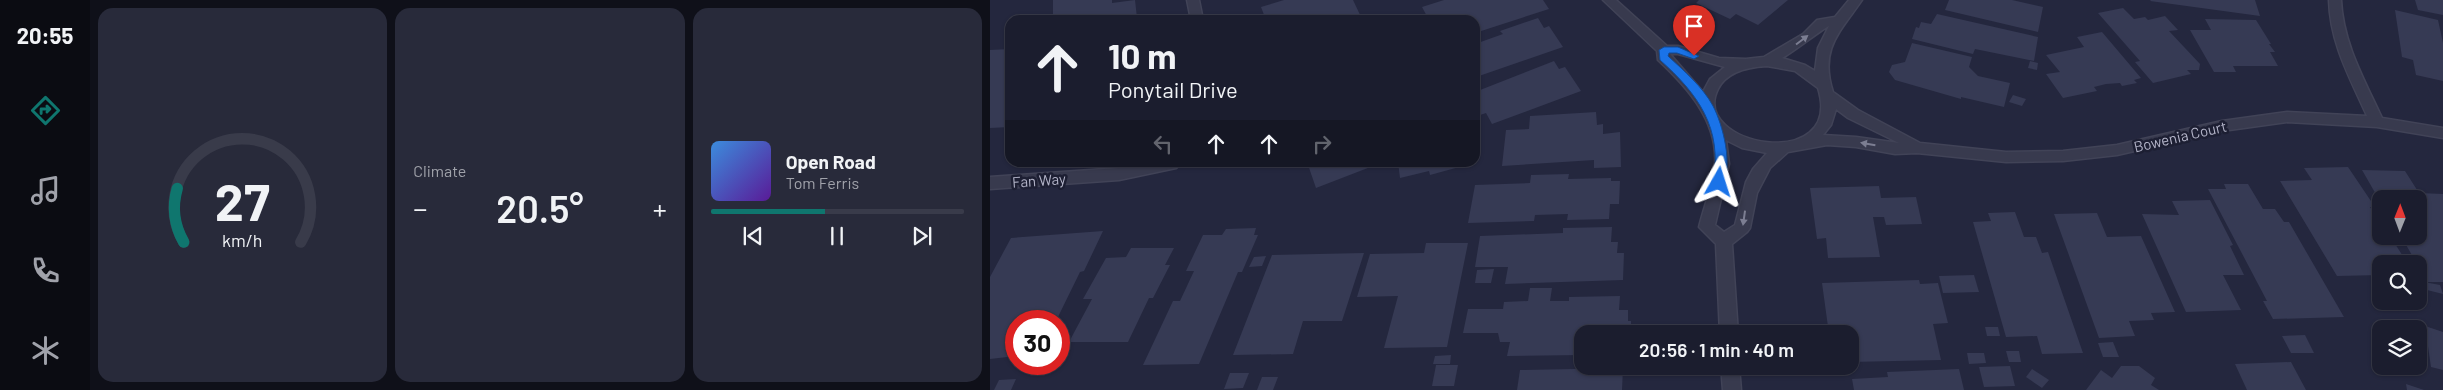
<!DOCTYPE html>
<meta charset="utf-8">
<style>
:root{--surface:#1b1d2e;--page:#282a3a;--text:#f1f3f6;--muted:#a0a2aa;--line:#393b4a;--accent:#0f766e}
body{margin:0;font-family:Barlow,sans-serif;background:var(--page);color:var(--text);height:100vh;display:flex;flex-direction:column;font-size:19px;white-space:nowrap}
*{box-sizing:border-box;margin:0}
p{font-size:16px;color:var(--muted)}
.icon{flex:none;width:28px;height:28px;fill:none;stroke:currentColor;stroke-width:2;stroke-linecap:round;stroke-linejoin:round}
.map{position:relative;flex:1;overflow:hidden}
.details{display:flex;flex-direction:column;gap:8px;padding:8px;background:#0f1019;width:900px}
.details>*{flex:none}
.banner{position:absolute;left:15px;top:15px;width:475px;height:152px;border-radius:15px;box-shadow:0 1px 4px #0004,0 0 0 1px var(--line);background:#1b1d2e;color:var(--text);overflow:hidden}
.needle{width:32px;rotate:1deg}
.buttons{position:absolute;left:1382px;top:190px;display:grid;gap:10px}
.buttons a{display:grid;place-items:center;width:55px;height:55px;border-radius:10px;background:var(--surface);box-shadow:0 1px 4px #0004,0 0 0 1px var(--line);font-size:25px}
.speed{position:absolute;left:15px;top:310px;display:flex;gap:10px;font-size:25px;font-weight:700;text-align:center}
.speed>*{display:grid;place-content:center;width:65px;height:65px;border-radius:50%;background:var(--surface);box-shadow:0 1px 4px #0004,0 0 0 1px var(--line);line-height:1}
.speed .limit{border:8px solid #d22;background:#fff;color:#111}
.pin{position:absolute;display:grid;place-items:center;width:42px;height:42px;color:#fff;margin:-51px -21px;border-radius:50% 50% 50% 0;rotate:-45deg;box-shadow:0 0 5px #0007}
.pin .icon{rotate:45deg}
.me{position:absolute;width:55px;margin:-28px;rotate:6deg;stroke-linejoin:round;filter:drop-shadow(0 0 4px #0008)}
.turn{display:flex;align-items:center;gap:18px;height:105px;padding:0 20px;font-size:22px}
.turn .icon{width:65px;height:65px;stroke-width:2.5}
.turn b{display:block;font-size:35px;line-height:42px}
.lanes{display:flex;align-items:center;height:48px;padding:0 20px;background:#0003;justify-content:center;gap:25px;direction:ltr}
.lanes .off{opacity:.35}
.big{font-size:38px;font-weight:600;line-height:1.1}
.details .card{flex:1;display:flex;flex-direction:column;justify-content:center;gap:8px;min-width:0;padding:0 18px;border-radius:15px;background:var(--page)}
.details .dial{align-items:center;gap:0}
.dial svg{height:130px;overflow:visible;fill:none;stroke:var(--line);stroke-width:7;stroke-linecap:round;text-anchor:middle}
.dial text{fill:var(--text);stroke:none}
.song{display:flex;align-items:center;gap:15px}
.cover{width:60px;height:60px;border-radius:8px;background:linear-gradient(135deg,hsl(210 70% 55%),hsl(270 70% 35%))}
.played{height:5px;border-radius:2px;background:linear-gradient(90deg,var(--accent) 45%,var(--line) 45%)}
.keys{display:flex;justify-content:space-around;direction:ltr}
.heat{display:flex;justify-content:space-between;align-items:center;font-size:28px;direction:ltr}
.details .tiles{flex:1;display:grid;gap:8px;grid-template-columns:repeat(3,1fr)}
.trip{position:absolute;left:584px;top:325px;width:285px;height:50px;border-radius:15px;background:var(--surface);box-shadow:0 1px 4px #0004,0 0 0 1px var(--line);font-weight:600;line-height:50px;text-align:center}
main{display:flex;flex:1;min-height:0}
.tab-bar{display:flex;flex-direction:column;width:90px;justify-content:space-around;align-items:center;background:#0b0c12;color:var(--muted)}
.tab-bar .icon{width:35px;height:35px}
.tab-bar .active{color:var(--accent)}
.tab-bar b{font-size:22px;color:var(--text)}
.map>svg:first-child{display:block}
</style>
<main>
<nav class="tab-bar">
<b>20:55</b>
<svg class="icon active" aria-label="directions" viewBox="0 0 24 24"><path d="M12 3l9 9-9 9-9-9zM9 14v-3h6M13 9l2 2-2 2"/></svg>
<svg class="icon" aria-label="music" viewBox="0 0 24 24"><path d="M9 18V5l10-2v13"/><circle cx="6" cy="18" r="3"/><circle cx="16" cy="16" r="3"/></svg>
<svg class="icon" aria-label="phone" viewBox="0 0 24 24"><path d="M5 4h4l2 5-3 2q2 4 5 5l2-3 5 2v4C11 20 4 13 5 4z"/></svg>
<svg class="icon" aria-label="climate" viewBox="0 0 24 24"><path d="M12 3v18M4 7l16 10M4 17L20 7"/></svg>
</nav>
<section class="details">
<div class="tiles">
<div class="card dial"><svg viewBox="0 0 100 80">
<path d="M14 69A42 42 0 1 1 86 69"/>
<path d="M14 69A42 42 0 0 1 10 36" stroke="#0f766e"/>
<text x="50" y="56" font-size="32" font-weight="700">27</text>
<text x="50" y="72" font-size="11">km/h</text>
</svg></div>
<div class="card"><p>Climate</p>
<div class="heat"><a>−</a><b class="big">20.5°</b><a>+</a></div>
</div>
<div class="card">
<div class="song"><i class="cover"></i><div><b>Open Road</b><p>Tom Ferris</p></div></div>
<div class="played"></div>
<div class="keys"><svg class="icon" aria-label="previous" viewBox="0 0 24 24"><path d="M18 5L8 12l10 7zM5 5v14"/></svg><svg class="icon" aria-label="pause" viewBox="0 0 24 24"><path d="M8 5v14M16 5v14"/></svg><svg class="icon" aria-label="next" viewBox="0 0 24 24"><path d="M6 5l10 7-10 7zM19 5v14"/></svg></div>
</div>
</div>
</section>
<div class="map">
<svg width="1453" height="390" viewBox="0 0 1453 390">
<rect width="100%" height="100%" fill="#24273e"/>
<g fill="#363a54">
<path d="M63,0H122V3L145,0L147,18L138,20H63Z"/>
<path d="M294,0H363L372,19L276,20L271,7Z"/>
<path d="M454,0H553L559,9L485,33V20H439L432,7Z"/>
<path d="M709,0H798L768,25L746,14L740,19L706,3Z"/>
<path d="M959,0H1022L1053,7L1048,32L955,10Z"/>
<path d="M1161,0H1265L1270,16L1160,1Z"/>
<path d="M1425,0H1453V15L1428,10Z"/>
<path d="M1133,8L1144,19L1155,17L1158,20L1175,16L1188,30L1179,31L1210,64L1209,70H1197L1201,74L1163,83L1145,62L1150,61L1108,13Z"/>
<path d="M1405,10L1448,20L1453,43V81L1426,75L1423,60L1412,57Z"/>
<path d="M947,14L1048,37L1044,61L985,49L983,54L922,39L926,27L929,28L931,22L941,24Z"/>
<path d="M548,18L554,28L559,26L573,47L489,76L485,68V44L513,34L510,31Z"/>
<path d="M1215,19L1266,20L1281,44H1279L1285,52H1280L1288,66H1243L1246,72H1224L1200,30H1221Z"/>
<path d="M1112,32L1151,78L1144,80L1147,83L1132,86L1130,83L1116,84L1104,87L1107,91L1073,98L1056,74L1070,72L1056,55L1094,47L1087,37Z"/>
<path d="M922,43L982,57L979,67L988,76L1020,83L1014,107L971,97V99L905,80L899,72L902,65L915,62Z"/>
<path d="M20,49V127L0,128V50Z"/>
<path d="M564,61L569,69L575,67L591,91L502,124L496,113L487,116L485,113V92Z"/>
<path d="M1040,61L1048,63L1047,70L1038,68Z"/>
<path d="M1023,95L1036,99L1032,106L1019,102Z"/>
<path d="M606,112L607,125L613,124V134L630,132L631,167L604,168V160L512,166L516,130L539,129L540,116Z"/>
<path d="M317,162H381L383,166L326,188Z"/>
<path d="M408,162H472L473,166L440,175L439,171L410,178Z"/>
<path d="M1358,167L1385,207H1380L1391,223V236H1400L1418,264H1391V275L1347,276L1290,181L1322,180L1314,168Z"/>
<path d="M1372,170L1415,171L1429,193L1453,194V282H1437L1429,264H1427L1411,236H1429V199H1391V203Z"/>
<path d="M579,174L578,179L621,178V181H630L629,204H620L619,219L577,220L578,214L545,215L544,221L478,223L485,185L540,183L541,175Z"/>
<path d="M1234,184H1258L1273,209H1285L1294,222H1299L1354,317L1283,319L1273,301H1277L1218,189H1236Z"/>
<path d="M889,186L891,198L926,197L932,224L896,225L894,217H883L890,257L838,258L836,238L827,239L820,188Z"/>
<path d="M1220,200L1243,245L1240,246L1254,275H1233L1251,310L1196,312L1152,214L1189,215L1182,201Z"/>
<path d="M1025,212L1034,237H1046L1052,253L1058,252L1093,353L1052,354L1047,336L1016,337L983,222L1001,221L998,213Z"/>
<path d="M1107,213L1117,237L1151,236L1185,312L1161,313L1164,320L1139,321L1145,336L1109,338L1064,214Z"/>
<path d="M622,227L621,242H628L627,253H634L633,280L515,284L518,267H485L490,236L573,233V228Z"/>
<path d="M266,228L264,235H268L252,272H248L209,364L153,365L183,301H190L204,271H196L213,235H232L236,229Z"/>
<path d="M113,231L94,271L90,272L66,321H26V356L0,359V277L21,238Z"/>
<path d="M436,243H478L457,347L394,348L408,296L367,297L380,254L434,253Z"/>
<path d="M141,248H184L175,265H180L163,298H159L138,342H79L102,299H93L116,258L136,257Z"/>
<path d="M374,253L352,321H313L303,354L243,355L282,255Z"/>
<path d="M276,256L272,266L259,267L264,257Z"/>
<path d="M504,269L501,283H485L487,270Z"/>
<path d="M984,275L989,292L953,293L949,276Z"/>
<path d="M929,280L930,284L948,283L958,323L943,324L951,360L860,362V334H839L832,283Z"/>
<path d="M1434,282L1450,285L1453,294L1437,290Z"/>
<path d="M540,288H562L560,301H579V297L630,296L629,310H638V321H641V334H592V355L517,356L520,342H510L508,333H473L478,309H513L514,302L538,301Z"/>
<path d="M1435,326L1453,332V370L1441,367Z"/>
<path d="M995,327H1008L1010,336H997Z"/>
<path d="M1315,335L1324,353H1301L1292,336Z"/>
<path d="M1123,342L1129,357H1113L1108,343Z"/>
<path d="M1016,351H1029L1031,362H1019Z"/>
<path d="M977,353H994L996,363L979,364Z"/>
<path d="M461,355L460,364H443L445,356Z"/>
<path d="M1301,362L1316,390H1257L1245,364Z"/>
<path d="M446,365H468L464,386H442Z"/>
<path d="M1020,366L1025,386L994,387L989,367Z"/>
<path d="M1131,366H1149L1165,378L1161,385L1169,390H1096L1111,370L1122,378Z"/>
<path d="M633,368L632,390H527L530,370Z"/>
<path d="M969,369L974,390H864L862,379L898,377L897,372Z"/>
<path d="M1042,369L1059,380L1052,388L1036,377Z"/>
<path d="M240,373H259L253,388L234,389Z"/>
<path d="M272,377H288L283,390H267Z"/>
<path d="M26,379L21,390H4L9,380Z"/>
<path d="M1416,384L1434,390H1417Z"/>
</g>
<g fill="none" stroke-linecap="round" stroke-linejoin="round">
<g stroke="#414357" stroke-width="3">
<g id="street">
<path d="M197,0H209L213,20H201Z"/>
<path d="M613,0H626L677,46H688L729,58L756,59L774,57L813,34L827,20L845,17L859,0H872C850,32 829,49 843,92L868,110L930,143L1016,152L1073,151L1127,145L1232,121L1297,112L1377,116C1360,78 1340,43 1339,0H1351C1353,43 1374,79 1392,118L1453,128V138L1387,127L1297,122L1232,131L1127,155L1073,161L1016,162L927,153L905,154L866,147L837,145L798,152L780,168L767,193L760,228L757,232L742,244L748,334H730L726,244L709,227C714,207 723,184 725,164C728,121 697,87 668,60L667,51ZM839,26L828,48L825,71L815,65L792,58C802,53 835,27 839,26ZM680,54H688L735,67L720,79L713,92ZM777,66L805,71L828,88C855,174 699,146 728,89C737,71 759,67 777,66ZM846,109L858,118L909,143L866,137L833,135L841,125ZM736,140L752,148L777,153L763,169L756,182L745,225L734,232L725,225L739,164Z"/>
<path d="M157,162H193L186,168L129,180L0,189V177L129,168Z"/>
<path d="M731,366H749L751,390H733Z"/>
</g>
</g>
<use href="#street" fill="#383a4e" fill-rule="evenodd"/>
</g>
<defs><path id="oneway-solid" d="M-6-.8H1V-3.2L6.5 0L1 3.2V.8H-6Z" transform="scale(1.25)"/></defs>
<g fill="#7c7e92">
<use href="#oneway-solid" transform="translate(812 40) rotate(-37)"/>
<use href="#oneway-solid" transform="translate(878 144) rotate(-170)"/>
<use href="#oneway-solid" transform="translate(754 218) rotate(98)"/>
</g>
<path fill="#1a73e8" stroke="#114b97" d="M674,47H688L709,56L704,59L687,53H679L678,56C693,70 713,87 723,106C733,125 743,165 733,185L729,186L723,182C733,128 708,94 670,60L669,50Z"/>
<g text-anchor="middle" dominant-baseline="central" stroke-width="5" stroke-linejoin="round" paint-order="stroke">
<g font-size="15" fill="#b4b5c9" stroke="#1d1f33">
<text transform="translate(1190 136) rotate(-13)">Bowenia Court</text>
<text transform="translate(49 180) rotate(-4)">Fan Way</text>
</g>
</g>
</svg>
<div class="buttons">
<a><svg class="needle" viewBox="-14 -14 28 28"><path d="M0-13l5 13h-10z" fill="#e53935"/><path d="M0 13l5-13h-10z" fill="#a0a2aa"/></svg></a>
<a><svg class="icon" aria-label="search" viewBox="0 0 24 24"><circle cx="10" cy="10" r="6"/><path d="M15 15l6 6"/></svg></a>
<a><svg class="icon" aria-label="layers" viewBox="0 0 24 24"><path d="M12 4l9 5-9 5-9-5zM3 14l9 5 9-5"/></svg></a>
</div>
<div class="speed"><div class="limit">30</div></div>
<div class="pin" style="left:704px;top:56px;background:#d93025"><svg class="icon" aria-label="arrive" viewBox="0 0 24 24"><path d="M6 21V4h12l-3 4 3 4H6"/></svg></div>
<svg class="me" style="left:729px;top:182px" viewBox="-20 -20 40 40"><path d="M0-17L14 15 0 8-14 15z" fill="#1a73e8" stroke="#fff" stroke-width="4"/></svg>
<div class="trip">20:56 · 1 min · 40 m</div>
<div class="banner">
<div class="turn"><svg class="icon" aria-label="ahead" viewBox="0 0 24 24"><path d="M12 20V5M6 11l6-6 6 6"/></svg><div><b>10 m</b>Ponytail Drive</div></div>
<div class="lanes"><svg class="icon off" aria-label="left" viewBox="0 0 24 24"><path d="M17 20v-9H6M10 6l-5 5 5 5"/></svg><svg class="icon" aria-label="ahead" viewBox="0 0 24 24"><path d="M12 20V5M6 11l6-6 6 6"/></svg><svg class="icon" aria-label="ahead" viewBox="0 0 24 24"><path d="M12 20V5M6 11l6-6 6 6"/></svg><svg class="icon off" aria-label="right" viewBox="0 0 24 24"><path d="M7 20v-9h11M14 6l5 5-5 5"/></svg></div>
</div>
</div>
</main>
